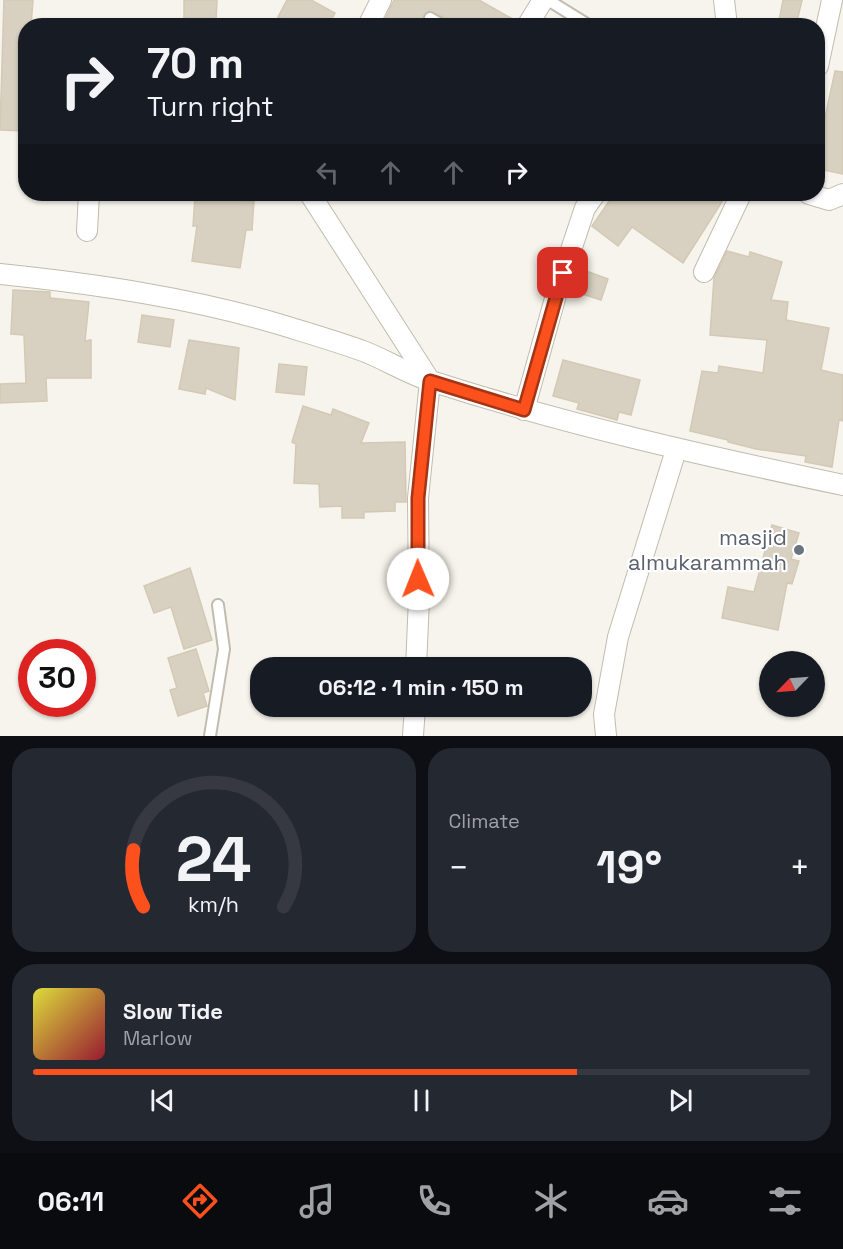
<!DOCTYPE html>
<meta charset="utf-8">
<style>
:root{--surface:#171b24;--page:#242831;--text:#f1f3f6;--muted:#9ea1a6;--line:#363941;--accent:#fc501d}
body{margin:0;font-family:"Space Grotesk",sans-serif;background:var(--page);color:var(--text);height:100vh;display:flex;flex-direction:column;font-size:22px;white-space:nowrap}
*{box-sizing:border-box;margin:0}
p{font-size:20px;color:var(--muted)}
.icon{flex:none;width:33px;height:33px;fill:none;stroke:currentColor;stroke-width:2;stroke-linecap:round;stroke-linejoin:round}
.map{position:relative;height:736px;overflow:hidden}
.panel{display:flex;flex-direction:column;gap:12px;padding:12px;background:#0d0f14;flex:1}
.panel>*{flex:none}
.guide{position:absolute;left:18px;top:18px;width:807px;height:183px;border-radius:24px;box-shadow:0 2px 4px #0004;background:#171b24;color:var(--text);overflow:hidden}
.needle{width:39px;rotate:245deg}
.fabs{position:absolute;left:759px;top:651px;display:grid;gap:12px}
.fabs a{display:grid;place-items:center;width:66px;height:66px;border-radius:50%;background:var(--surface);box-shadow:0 2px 4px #0004;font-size:30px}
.speed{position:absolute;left:18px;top:639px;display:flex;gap:12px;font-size:30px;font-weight:700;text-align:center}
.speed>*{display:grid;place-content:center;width:78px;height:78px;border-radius:50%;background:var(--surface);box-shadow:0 2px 4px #0004;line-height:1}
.speed .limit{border:9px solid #d22;background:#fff;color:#111}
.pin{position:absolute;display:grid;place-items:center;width:51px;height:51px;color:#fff;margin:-26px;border-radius:12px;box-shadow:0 3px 9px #0006}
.me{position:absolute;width:66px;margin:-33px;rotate:359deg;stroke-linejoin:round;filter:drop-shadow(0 0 4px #0008)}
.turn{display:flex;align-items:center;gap:21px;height:126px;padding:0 30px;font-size:27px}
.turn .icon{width:78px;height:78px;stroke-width:2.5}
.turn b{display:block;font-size:42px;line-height:51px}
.lanes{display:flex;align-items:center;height:57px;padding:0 30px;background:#0003;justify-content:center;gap:30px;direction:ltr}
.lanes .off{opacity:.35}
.big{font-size:45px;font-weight:800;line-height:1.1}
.panel .widget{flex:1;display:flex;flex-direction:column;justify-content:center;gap:9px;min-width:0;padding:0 21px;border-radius:24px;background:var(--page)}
.panel .dial{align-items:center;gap:0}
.dial svg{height:156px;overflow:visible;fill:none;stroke:var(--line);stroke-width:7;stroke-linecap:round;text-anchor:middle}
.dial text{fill:var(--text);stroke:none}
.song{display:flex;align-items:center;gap:18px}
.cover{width:72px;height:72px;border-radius:9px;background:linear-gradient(135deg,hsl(60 70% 55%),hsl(350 70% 35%))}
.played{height:6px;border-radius:3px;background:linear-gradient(90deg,var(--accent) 70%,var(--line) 70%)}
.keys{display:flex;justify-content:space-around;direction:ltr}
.heat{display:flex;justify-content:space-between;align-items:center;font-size:33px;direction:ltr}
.panel .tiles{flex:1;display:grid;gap:12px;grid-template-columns:1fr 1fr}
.widget:last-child{grid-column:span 2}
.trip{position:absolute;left:250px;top:657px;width:342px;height:60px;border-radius:24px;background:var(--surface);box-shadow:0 2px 4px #0004;font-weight:800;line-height:60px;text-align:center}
.menu{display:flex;height:96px;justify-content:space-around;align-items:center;background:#090b0e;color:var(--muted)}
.menu .icon{width:42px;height:42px}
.menu .on{color:var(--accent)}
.menu b{font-size:27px;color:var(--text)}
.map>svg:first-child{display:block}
</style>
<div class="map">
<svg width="843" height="736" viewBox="0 0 843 736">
<rect width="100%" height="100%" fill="#f6f4ec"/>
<g fill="#d8d1c1" stroke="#d3c9b4" stroke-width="1.5">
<path d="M4,0H33L31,26H26V131L0,130Z"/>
<path d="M184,0H217L216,21L184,19Z"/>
<path d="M287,0H311L335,13L328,26H294L278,17Z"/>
<path d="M394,0H479L516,21L515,26H451L448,19L429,11L423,17L428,26H382Z"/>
<path d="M783,0H802L796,26H778Z"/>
<path d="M835,71L843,72V174L818,169V150Z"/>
<path d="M614,194H727L683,263L632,227L618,246L592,226Z"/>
<path d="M195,197L254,201L252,230H246L240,268L192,261L197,226H193Z"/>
<path d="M727,251L749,257L750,252L782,262L771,300L788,302L786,320L829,328L821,370L843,375V421L839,420L832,467L805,462L806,456L756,449L728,442V440L690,431L702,371L718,373L719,366L763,373L767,340L710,335L714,278Z"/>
<path d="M578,268L608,279L601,300L570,290Z"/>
<path d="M13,290L50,292V298L89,302L85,341L91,340V378H46L47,401L0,403V384L26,383L24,335L11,334Z"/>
<path d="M142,315L174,320L170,347L138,342Z"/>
<path d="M189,340L239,348L235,400L206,388L205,394L179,389Z"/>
<path d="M563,360L640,380L631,415L619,412L617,420L577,409L579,403L553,396Z"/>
<path d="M279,364L307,367L304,395L276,392Z"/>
<path d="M303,406L331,415L333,409L369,423L361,443L405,442L406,502H395V511L364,512V518H342V506L320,507L319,484L294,483L296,444L292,442Z"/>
<path d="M772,525L799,533L791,559L799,561L792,584L787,583L778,630L722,618L728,587L754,592Z"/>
<path d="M190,568L212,640L184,649L171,607L154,613L144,586Z"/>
<path d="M196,649L209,691L203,693L207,706L178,716L170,690L177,688L168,658Z"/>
</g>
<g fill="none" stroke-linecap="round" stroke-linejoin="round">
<g stroke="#c2bcae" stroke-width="14">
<g id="lane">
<path d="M548,0L590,26"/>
<path d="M430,18L444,26"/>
<path d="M210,736L224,649L218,605"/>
</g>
</g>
<g stroke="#c2bcae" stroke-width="22">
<g id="street">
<path d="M724,0L727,26"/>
<path d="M368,26L381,0"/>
<path d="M527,26L543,0"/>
<path d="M818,66L832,0"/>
<path d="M310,194L430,381L418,498L419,598L416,668"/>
<path d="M809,194L829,200L843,194"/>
<path d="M87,231L89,194"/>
<path d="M704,272L741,194"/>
<path d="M0,274C96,284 193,298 285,326C311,334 338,342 363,351C387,360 409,375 434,382C568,425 705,456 843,485"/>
<path d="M524,410L556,295L585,208L595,194"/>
<path d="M413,736L415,706"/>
<path d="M606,736L604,714L618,637L676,450"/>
</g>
</g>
<use href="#lane" stroke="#fff" stroke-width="10"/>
<use href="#street" stroke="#fff" stroke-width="20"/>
</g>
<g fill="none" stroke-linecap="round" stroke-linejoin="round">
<g stroke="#a43413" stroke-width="15">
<path id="route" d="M418,579V498L430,381L524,410L563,273"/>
</g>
<use href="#route" stroke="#fc501d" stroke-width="10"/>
</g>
<circle fill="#6b7280" stroke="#fff" stroke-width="2" cx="799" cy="550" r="6"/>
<g text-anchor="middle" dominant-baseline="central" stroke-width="4.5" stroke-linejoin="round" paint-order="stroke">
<g font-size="22" fill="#5b616d" stroke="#fff" text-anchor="end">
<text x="787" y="537">masjid<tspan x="787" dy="25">almukarammah</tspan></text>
</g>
</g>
</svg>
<div class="fabs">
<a><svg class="needle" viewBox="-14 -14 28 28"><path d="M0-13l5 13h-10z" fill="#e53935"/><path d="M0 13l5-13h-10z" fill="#9ea1a6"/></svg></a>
</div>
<div class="speed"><div class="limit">30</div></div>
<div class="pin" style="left:563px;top:273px;background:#d93025"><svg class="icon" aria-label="arrive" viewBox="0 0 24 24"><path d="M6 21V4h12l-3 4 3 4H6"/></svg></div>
<svg class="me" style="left:418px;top:579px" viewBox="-20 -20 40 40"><circle r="19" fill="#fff"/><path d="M0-13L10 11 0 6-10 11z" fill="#fc501d"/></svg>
<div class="trip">06:12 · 1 min · 150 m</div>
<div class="guide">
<div class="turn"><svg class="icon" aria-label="right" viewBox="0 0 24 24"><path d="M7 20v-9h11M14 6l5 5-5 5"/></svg><div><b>70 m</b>Turn right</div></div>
<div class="lanes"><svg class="icon off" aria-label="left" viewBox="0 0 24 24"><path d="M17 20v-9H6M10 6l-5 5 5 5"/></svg><svg class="icon off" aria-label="ahead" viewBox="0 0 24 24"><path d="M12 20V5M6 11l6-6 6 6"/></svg><svg class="icon off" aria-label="ahead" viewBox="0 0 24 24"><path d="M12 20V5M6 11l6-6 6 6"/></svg><svg class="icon" aria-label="right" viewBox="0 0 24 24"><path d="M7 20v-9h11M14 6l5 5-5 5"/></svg></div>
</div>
</div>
<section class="panel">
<div class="tiles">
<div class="widget dial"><svg viewBox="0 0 100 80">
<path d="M14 69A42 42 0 1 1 86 69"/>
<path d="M14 69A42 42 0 0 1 9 40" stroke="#fc501d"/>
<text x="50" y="56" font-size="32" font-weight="700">24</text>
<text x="50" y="72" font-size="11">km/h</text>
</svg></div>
<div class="widget"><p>Climate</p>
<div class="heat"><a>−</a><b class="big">19°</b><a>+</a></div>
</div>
<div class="widget">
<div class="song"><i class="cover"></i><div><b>Slow Tide</b><p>Marlow</p></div></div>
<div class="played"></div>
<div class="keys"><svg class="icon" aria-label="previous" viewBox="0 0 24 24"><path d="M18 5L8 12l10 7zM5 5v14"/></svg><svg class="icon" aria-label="pause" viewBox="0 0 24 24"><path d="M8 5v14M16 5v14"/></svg><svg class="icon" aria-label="next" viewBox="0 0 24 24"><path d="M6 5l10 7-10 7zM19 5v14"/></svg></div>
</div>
</div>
</section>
<nav class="menu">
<b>06:11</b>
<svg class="icon on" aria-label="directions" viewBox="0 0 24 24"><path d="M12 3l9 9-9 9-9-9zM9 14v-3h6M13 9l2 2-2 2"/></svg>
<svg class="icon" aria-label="music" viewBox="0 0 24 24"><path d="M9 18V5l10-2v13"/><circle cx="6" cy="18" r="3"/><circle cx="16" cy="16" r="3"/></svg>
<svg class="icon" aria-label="phone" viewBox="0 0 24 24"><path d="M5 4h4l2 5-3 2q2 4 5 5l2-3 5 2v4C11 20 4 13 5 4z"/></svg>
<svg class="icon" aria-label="climate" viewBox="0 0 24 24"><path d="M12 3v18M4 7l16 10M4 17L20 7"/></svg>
<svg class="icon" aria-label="car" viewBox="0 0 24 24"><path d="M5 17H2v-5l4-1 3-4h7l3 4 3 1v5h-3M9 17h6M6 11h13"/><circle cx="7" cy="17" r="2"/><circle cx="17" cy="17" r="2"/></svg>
<svg class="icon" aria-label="filters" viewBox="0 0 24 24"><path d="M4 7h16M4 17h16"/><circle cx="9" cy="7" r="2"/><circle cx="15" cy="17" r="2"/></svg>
</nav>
